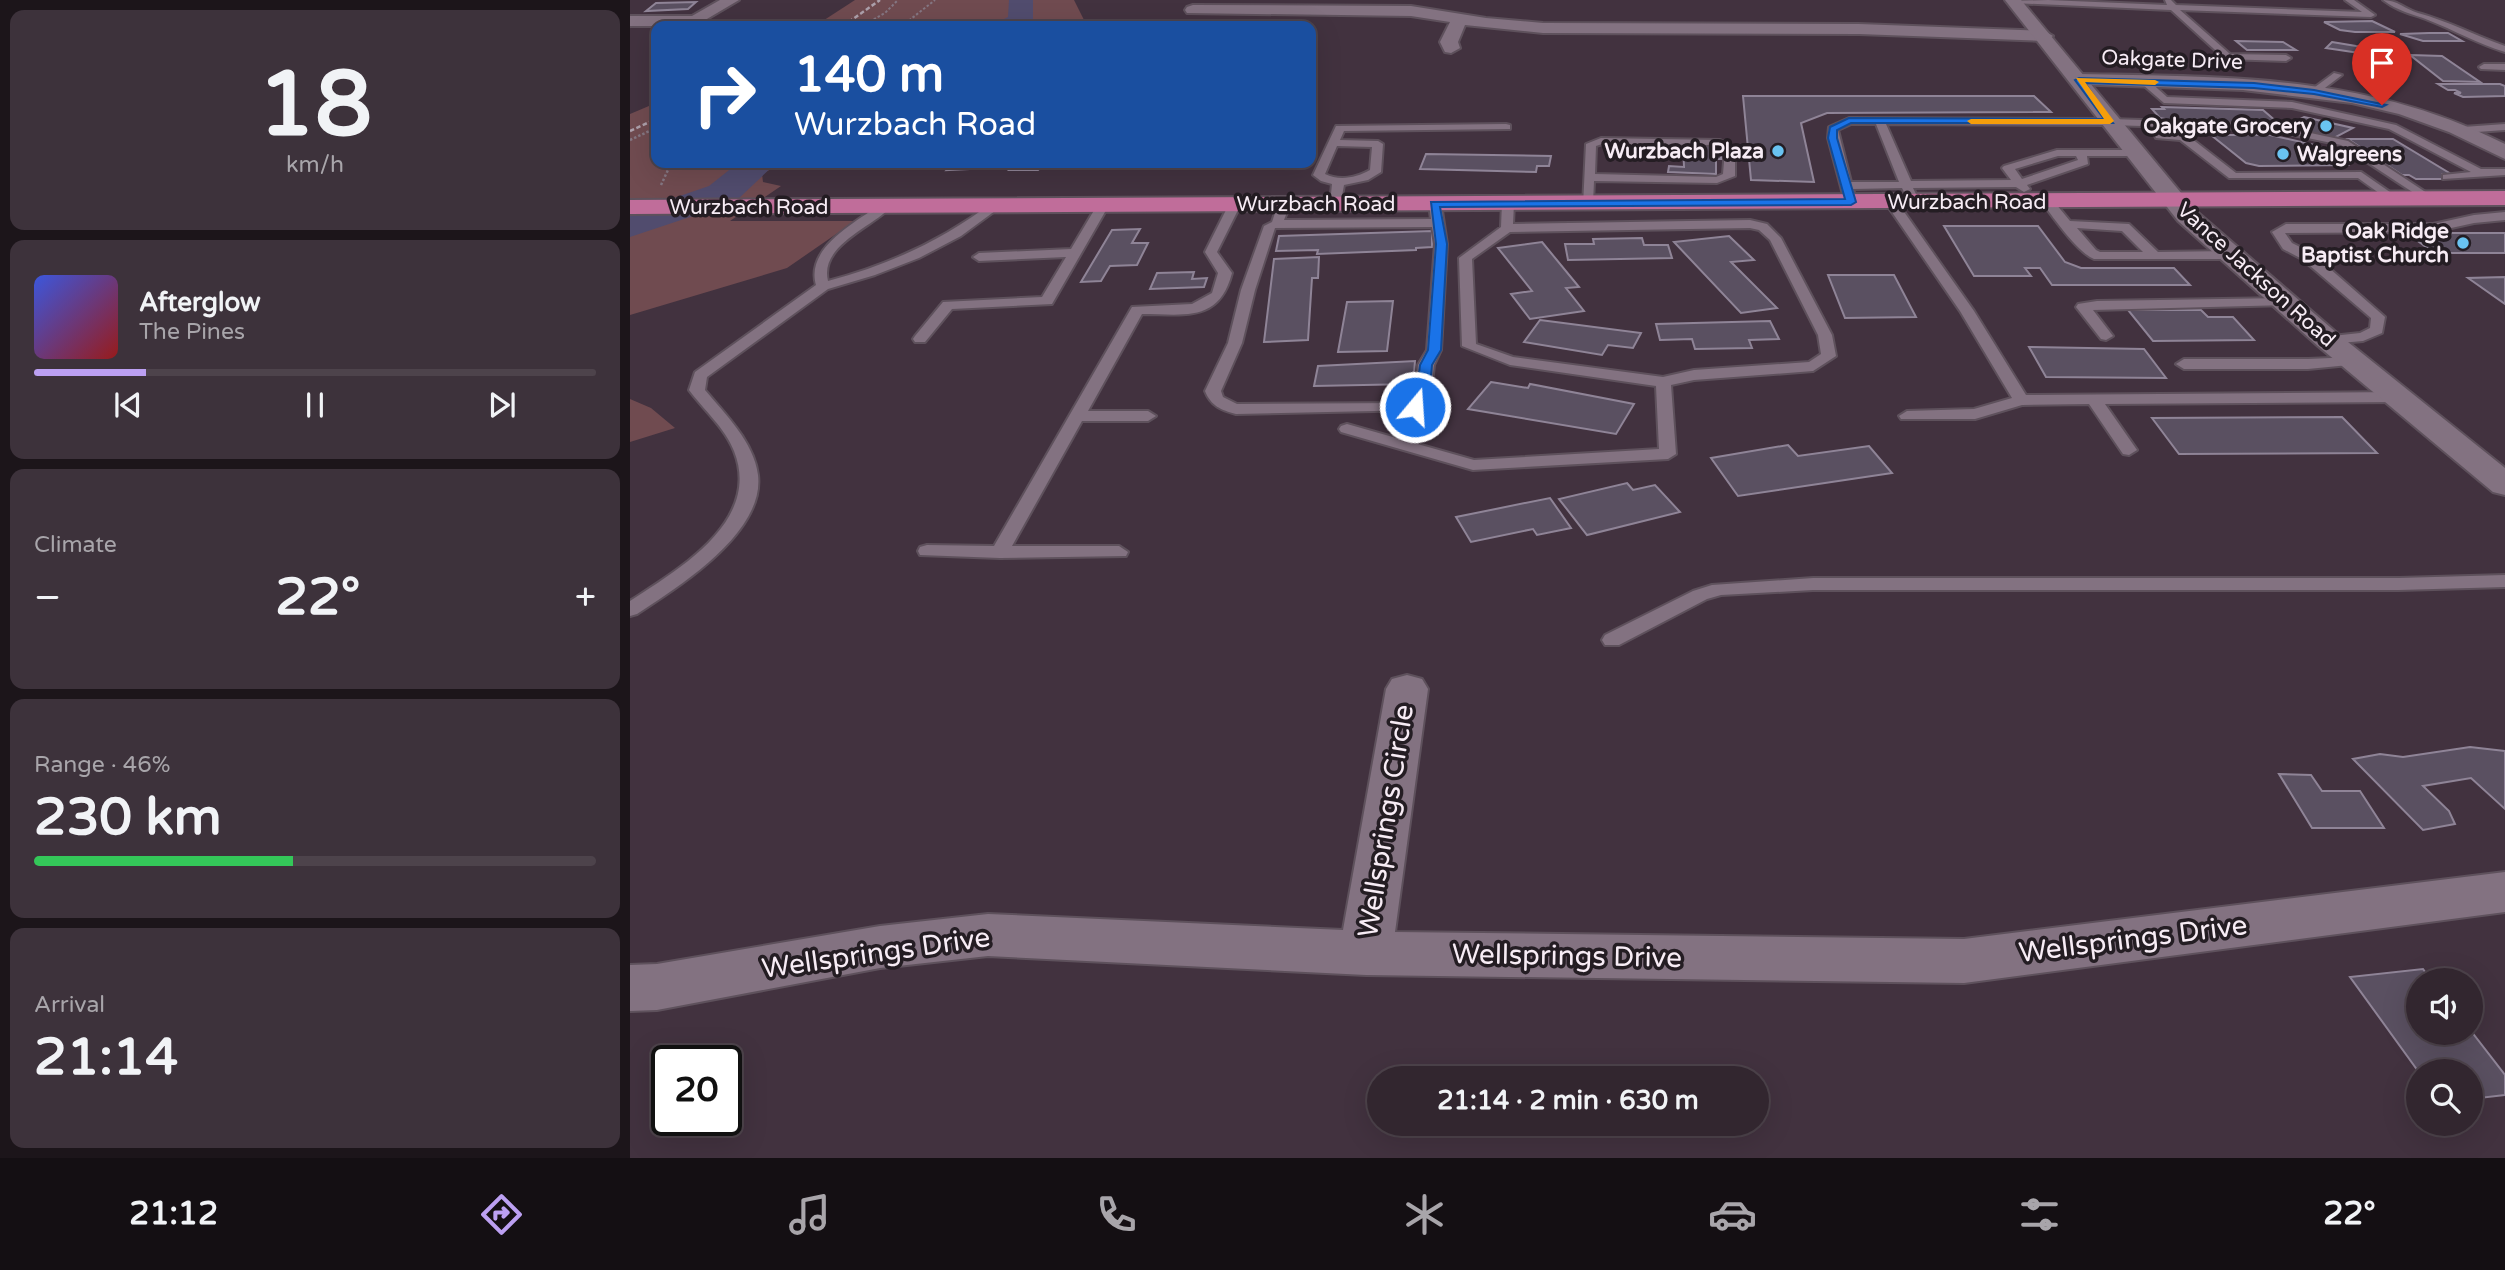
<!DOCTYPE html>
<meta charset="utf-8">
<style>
:root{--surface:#32262f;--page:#3d323b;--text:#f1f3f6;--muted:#a8a5aa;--line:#4d434b;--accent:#bca0f2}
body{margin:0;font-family:"Varela Round",sans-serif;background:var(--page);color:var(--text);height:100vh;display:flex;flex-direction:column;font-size:26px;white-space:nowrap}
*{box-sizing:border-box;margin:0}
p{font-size:23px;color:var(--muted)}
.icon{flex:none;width:38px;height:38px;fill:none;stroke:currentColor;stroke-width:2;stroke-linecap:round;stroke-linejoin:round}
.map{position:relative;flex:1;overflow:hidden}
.drawer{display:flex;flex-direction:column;gap:10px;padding:10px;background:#1c151a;width:630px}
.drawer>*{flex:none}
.banner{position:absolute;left:21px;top:21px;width:665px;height:147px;border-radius:14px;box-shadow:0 7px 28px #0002,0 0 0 2px var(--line);background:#1a4fa0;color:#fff;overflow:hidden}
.controls{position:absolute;left:1776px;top:968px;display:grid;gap:14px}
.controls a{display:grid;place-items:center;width:77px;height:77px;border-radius:50%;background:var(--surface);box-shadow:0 7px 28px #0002,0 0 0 2px var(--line);font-size:35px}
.speed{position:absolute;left:21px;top:1045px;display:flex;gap:14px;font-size:35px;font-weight:700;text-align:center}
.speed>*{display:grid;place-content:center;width:91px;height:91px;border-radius:50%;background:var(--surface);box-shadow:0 7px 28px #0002,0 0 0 2px var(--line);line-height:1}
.speed .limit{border:4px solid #111;border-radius:10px;background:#fff;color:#111}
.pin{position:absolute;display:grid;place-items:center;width:60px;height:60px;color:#fff;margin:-72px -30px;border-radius:50% 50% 50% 0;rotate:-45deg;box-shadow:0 0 7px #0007}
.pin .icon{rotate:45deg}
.me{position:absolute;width:77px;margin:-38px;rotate:18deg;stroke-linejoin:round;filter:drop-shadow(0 0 5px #0008)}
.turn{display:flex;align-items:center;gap:24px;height:147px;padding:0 28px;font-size:32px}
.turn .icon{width:91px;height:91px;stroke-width:2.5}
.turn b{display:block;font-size:49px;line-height:60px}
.big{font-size:52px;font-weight:700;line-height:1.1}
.drawer .tile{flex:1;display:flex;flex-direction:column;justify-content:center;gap:10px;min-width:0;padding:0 24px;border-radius:14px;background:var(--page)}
.drawer .dial{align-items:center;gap:0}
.dial b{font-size:91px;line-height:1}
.song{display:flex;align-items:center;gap:21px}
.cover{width:84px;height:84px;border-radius:10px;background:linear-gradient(135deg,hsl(230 70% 55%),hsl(0 70% 35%))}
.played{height:7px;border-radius:4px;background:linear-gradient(90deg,var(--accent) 20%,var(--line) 20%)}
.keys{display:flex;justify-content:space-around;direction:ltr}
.heat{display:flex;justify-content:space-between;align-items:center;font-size:38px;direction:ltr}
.charge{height:10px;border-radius:5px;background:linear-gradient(90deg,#34c759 46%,var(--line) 0)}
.trip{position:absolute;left:737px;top:1066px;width:402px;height:70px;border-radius:35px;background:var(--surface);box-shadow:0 7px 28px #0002,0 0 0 2px var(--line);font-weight:700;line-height:70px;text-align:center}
.dock{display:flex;height:112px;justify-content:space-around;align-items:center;background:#140f13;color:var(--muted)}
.dock .icon{width:49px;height:49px}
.dock .on{color:var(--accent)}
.dock b{font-size:32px;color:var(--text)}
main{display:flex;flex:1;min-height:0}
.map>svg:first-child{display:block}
</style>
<main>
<section class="drawer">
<div class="tile dial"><b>18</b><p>km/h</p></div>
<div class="tile">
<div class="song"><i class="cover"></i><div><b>Afterglow</b><p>The Pines</p></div></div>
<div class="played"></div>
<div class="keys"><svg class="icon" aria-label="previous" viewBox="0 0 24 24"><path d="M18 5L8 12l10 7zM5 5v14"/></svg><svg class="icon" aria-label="pause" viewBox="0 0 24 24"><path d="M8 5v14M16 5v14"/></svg><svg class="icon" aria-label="next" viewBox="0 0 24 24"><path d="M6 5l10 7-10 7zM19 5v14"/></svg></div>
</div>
<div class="tile"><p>Climate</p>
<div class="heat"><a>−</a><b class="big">22°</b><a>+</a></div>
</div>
<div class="tile"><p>Range · 46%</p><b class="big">230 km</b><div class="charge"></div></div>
<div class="tile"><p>Arrival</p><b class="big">21:14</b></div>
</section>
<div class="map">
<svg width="1875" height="1158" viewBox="0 0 1875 1158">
<rect width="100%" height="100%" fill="#42323f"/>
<g fill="#704b50">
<path d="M225,0H444L456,24L455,26H185Z"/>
<path d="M26,103V163H152L132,174L133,182L151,186L100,221H225L157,268L0,315V114Z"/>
<path d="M0,399L21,408L45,428L0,442Z"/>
</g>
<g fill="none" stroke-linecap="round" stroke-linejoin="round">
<g fill="#514c6e" fill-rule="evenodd">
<path d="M379,0H403V21L399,26H366L370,21L378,17Z"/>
<path d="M108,163H146L105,202L0,237V213L79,186Z"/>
</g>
</g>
<g fill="#5a5061" stroke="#8f8497" stroke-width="2">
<path d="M66,2L58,9L16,11L26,3Z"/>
<path d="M1742,21L1765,32H1725L1710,30L1694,22Z"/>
<path d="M1799,33H1818L1832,41H1793L1770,34Z"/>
<path d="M1606,41L1653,42L1666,50H1617Z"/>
<path d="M1702,42L1726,46L1754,50L1749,56L1696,48Z"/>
<path d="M1780,55L1812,56L1850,82L1813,81Z"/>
<path d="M1808,84H1870L1875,86V96L1833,97L1824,93H1831L1825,90H1818Z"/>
<path d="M1113,96H1404L1421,112L1197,113L1171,123L1184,182L1121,180Z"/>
<path d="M1532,107L1633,110L1648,123L1545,121L1530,118L1522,109H1534Z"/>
<path d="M1674,117L1723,128L1704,138L1655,127Z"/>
<path d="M1581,135H1640L1689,146L1717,165L1629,166L1616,163Z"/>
<path d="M1718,139H1763L1821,174H1814L1821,179H1786L1779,175H1772Z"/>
<path d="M1053,144L1086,145L1087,151H1091V159H1086V174L1038,172L1039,166L1054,167Z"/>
<path d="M796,154L921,156L919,166H907L906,172L790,169Z"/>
<path d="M325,163H415L408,170H379L381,167L317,170Z"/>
<path d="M448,163H516L512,168H479L481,165H445Z"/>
<path d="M1314,226H1408L1435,262L1451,268H1544L1560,285H1422L1410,268H1395L1401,276H1344Z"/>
<path d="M510,229L502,243H518L507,265L480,266L471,281L451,282L482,230Z"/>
<path d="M802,231V247L786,248V250L687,254L688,250L646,251L649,236Z"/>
<path d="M1777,233H1875V253H1804Z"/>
<path d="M1099,236L1124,260L1101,262L1147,308L1111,313L1044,242Z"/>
<path d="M1012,238L1014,245H1038L1042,258L938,260L935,244H964L963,239Z"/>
<path d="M912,242L949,287L936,288L954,311L900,319L881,294L902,291L868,248Z"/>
<path d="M689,257L688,278H682L678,340L634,342L644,259Z"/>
<path d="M564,272L562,279L577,278L574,287L520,289L527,273Z"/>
<path d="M1198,275H1264L1286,317L1215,318Z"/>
<path d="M1875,277V304L1838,278Z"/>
<path d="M763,301L757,351L708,352L717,302Z"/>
<path d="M1498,310H1571L1578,317H1603L1624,340L1523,341Z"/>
<path d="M910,320L1011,333L1003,348L978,345L972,355L894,342Z"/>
<path d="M1140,321L1149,339L1119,340L1122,348L1065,349L1062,339L1030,340L1026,324Z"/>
<path d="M1399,347L1514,349L1536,378L1416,377Z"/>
<path d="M785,361L783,384L684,386L688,366Z"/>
<path d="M861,382L898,388L900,384L1004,404L986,434L838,409Z"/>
<path d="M1712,417L1747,453L1549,454L1522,418Z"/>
<path d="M1158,445L1168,456L1239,446L1262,473L1108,496L1081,458Z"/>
<path d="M997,483L1003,490L1025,485L1050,512L957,535L929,499Z"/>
<path d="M920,498L941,528L907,535L903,529L841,542L826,517Z"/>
<path d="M1840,747L1875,751V809L1841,778L1793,786L1819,811L1825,824L1793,830L1723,759L1750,754L1773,757Z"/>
<path d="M1649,774L1681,775L1692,791H1730L1754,828H1682Z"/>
<path d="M1793,969L1801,980H1788V1032L1841,1031L1875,1075V1095L1841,1099V1071H1788L1720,977Z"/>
</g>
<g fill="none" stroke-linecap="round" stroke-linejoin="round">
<g stroke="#5e515c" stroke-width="4">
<g id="service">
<path d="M1418,0L1537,5L1535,0H1541L1546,5L1732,12L1715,0H1724L1745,15L1741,17L1550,10L1600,54L1656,55L1661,58L1656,61L1595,59L1541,10L1383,3L1379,1Z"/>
<path d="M1753,0C1767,0 1775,9 1788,13C1818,21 1846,36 1875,46V52C1848,44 1824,30 1798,20C1783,14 1767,11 1753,0Z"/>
<path d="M1854,64H1875V70L1851,69L1849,67Z"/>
<path d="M1704,73L1712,75L1687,94H1681V90Z"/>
<path d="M1512,80H1518L1537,97L1662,102L1766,125L1851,169H1875V175L1813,179V175L1841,172L1759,129L1662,108L1534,103L1512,84Z"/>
<path d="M1219,118L1480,119L1639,124L1718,141L1806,199L1796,201L1711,145L1639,130L1480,125L1256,124L1281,181L1381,180L1372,168L1374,166L1427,150H1506L1511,153L1506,156H1457L1458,164L1397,185L1400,189L1394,192L1386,187L1283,188L1286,194L1280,198L1276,196L1272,188L1223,189L1227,202L1221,206L1215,202L1198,138L1199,127ZM1221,124H1246L1269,182H1221L1208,130ZM1428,156H1446L1448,160L1392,179L1385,169Z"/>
<path d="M876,124L880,125V129L714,131L710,140L748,141L753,144L751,172L738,180L714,185L710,207L700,204L702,184L691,181L683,175L706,126ZM707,146L742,147L740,170C726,178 709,181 695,174Z"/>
<path d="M1875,124V130L1833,133L1828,130L1833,127Z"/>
<path d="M1530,133L1557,135L1606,173L1731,172L1770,199L1760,201L1728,178H1599L1550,140L1526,138L1525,136Z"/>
<path d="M971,138L1090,140L1105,147V176L1087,183L964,181L963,203L953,206L956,144ZM972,144L1085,145L1095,149L1093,174L1086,177L965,174L966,146Z"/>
<path d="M1413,198H1421L1440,221L1499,224L1528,252L1601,251L1607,255L1601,259H1464C1447,252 1423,217 1411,201ZM1447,228L1492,231L1513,252H1470L1466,250Z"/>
<path d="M878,199L884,203L883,224L1120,220L1137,224L1151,238L1202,335L1206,356L1183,371L1064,380L1041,385L1046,454L1038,459L843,470L711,432L709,429L711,426L717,424L844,460L1029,449L1026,386L880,365L832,346L829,258L871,227L872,203ZM1120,228L1129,230L1140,240L1188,335L1191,354L1179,362L1064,370L1033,377L883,357L846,344L842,259L880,232Z"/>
<path d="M1257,199H1265L1344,311L1396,395L1769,392L1777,397L1769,402L1475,404L1507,450L1499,455L1493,454L1459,404L1392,405L1345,419H1271L1269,416L1277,411L1344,409L1382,398L1330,311L1255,202Z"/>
<path d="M605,200L611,204L587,252L602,273C589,323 554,314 512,314L458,411H518L526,416L518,421H452L382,546H489L498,552L496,556L370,558L290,555L288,551L290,547L297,545L364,546L502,307L562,304L582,293L588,273L575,252L599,204Z"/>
<path d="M654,200L660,204L654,220L801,219L799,204L805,200L811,204L817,244L811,350L804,365L800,401L791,410L606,414C591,410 581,406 575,391L598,343L611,290L634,226L642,222L648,204ZM802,227L805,244L797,350L788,365L784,399L781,403L607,404L593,397L591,391L612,343L625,290L645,228Z"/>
<path d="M363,202L373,205L331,236L289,258L245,275L198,289L77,377L75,390C95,414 124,442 128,475C135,533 48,587 7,614L0,616V601C49,569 132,521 104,451C95,428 74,410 59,390L65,372L186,285C175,247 227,222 252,203L262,206C243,227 189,245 198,281C259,265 313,240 363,202Z"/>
<path d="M469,202L479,205L422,304L322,309L295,342H285L283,339L285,336L313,302L412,297L436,257L349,261L343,257L349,253L441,249Z"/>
<path d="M1875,212V220L1844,223L1803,232L1655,233L1662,243L1682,253L1755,317L1752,333L1733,341L1698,344L1693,343L1691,340L1693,337L1730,333L1740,328L1741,318L1672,259L1653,249L1642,232L1656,224H1803L1844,215Z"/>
<path d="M1654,298L1661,302L1659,305L1463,310L1483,336L1476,340L1471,339L1446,307L1448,304L1467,301Z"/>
<path d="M1724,357L1729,358L1731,361L1729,364L1678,369H1554L1546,364L1554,359H1678Z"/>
<path d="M1875,575V587L1769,590H1183L1091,595L1077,599L989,645H975L972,640L975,635L1063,591L1082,585L1183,578H1769Z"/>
</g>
</g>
<g stroke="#5e515c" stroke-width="4">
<g id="minor">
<path d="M90,0H109L65,26H0V16H62Z"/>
<path d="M563,5L781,6L856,18L913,23L1229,24L1414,31L1423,36L1414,41L1229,34L913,33L835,25L828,42L830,48L821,53L815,52L810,42L820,22L781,16L557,13L555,10L557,7Z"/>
<path d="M1449,74C1599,77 1737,74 1875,144V159L1819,132L1769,114L1722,103L1613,90L1442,84L1440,80Z"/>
<path d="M777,675L792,679L798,689L765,932L1334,939L1875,872V912L1334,983L736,975L358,956L250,968L27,1010L0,1011V965L27,964L250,926L358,914L713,930L756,689L762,679Z"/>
</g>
</g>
<g stroke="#5e515c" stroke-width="4">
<path id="secondary" d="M1375,0H1391L1566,211L1708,334L1875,468V495L1863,492L1688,346L1548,221Z"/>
</g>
<g stroke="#5e515c" stroke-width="4">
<path id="primary" d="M1875,191V205L0,214V200Z"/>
</g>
<g stroke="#857783" stroke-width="2" stroke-dasharray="2.5 2" stroke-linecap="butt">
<path d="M232,26L255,13L268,0"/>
<path d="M272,26L305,0"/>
</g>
<g stroke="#857783" stroke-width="2.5" stroke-dasharray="2.5 2" stroke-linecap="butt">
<path d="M0,140L26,128"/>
<path d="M31,185L38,170V163"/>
</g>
<use href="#service" fill="#837281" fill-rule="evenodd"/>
<use href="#minor" fill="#837281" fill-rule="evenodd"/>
<use href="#secondary" fill="#837281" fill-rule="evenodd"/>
<use href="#primary" fill="#c06d9a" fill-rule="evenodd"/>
<g stroke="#ada0ab" stroke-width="2.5" stroke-dasharray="4.5 2.5" stroke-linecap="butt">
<path d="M213,26L250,0"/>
<path d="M0,131L26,119"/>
</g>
</g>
<path fill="#1a73e8" stroke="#114b97" stroke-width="2" d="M1449,78L1624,83L1684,90L1756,105L1752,107L1684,94L1624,88L1455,83L1483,123H1221L1207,130V138L1226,202L1221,205L810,207L817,244L811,350L802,365L799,401L790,409H780L778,407L786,400L790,365L798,350L806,244L801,202L1215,199L1198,138L1200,127L1219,118L1474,119L1445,80Z"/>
<path fill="#f59e0b" d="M1446,78L1525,80L1529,82L1525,85L1455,82L1484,121L1480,124H1341L1337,121L1341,119H1474Z"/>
<g fill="#69c3f1" stroke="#241d23" stroke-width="2.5">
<circle cx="1696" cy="126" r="7"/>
<circle cx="1148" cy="151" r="7"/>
<circle cx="1653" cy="154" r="7"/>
<circle cx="1833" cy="243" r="7"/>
</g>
<g text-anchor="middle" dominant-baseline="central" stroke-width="7" stroke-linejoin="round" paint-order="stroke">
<g font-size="21" fill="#f7ecf5" stroke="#241d23">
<text transform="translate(1542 60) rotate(2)">Oakgate Drive</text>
<text x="1337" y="202">Wurzbach Road</text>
<text x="686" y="204">Wurzbach Road</text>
<text x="119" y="207">Wurzbach Road</text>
<text transform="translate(1626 275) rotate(42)">Vance Jackson Road</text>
</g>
<g font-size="21" font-weight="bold" fill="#f7ecf5" stroke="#241d23" text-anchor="end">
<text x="1682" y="126">Oakgate Grocery</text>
<text x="1134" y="151">Wurzbach Plaza</text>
<text x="1667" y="154" text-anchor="start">Walgreens</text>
<text x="1819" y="231">Oak Ridge<tspan x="1819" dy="24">Baptist Church</tspan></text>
</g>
<g font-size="28" fill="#f7ecf5" stroke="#241d23">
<text transform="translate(756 821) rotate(-81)">Wellsprings Circle</text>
<text transform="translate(1503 939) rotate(-7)">Wellsprings Drive</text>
<text transform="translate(246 953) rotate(-8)">Wellsprings Drive</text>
<text transform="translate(937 956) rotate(1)">Wellsprings Drive</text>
</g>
</g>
</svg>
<div class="controls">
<a><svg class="icon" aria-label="sound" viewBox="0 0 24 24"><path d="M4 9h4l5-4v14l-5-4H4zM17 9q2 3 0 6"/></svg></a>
<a><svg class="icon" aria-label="search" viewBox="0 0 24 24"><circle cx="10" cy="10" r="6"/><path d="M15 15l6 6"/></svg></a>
</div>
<div class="speed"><div class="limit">20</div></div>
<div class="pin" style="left:1752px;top:105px;background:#d93025"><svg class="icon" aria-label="arrive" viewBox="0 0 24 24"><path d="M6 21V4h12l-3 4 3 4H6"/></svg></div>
<svg class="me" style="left:785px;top:407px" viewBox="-20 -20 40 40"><circle r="17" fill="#1a73e8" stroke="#fff" stroke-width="3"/><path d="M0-11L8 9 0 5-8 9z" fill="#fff"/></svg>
<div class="trip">21:14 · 2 min · 630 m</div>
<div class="banner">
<div class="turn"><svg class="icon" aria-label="right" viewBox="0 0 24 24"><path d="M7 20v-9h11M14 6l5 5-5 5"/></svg><div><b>140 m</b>Wurzbach Road</div></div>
</div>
</div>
</main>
<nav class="dock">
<b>21:12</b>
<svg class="icon on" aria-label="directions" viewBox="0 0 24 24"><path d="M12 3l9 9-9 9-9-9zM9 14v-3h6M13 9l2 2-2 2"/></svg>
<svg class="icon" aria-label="music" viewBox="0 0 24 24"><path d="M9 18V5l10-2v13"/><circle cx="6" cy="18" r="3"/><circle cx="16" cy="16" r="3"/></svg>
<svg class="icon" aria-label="phone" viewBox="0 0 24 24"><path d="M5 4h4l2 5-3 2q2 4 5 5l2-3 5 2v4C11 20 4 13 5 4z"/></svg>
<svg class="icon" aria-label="climate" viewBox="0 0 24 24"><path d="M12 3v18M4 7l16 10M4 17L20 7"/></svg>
<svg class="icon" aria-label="car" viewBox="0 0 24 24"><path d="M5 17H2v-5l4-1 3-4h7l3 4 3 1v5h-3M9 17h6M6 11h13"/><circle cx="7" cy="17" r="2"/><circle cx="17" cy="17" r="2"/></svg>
<svg class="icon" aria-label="filters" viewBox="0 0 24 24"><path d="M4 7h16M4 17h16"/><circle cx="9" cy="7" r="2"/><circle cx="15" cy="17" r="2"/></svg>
<b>22°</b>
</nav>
